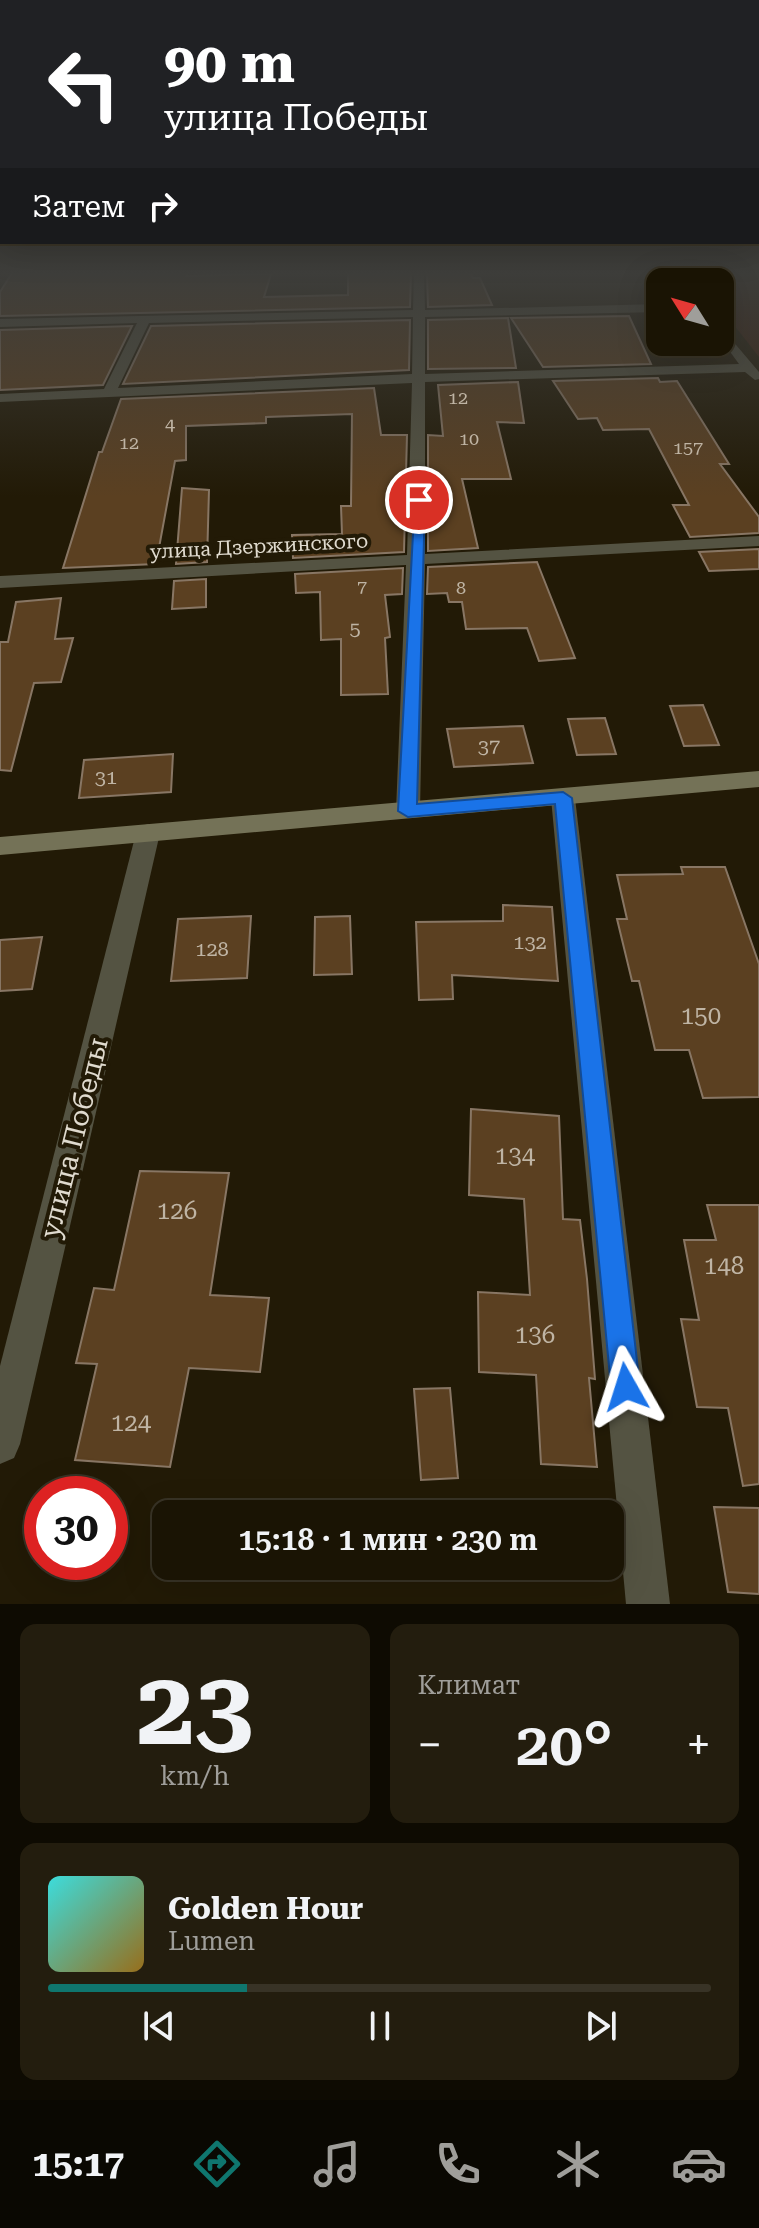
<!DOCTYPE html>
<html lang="ru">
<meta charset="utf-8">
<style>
:root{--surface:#1a1404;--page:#231d0e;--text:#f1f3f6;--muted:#9f9e9a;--line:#383326;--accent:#0f766e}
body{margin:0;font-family:"Roboto Serif",serif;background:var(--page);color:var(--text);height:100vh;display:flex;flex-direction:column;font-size:30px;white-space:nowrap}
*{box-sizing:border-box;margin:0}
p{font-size:26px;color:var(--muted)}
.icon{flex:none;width:44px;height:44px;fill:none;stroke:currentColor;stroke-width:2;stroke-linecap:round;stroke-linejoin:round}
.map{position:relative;height:1604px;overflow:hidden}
.panel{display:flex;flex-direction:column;gap:20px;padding:20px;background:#0e0b02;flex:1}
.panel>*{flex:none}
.top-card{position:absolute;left:0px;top:0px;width:760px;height:244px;box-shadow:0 8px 32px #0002,0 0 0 2px var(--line);background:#202124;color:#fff;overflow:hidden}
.needle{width:52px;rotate:307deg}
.fabs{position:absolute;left:646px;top:268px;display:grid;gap:16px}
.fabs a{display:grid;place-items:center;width:88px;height:88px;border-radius:16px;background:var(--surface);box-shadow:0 8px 32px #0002,0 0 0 2px var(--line);font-size:40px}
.speed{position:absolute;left:24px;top:1476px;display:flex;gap:16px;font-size:40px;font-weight:700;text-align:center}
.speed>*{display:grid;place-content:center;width:104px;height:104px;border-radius:50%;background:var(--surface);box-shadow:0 8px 32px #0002,0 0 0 2px var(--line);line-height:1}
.speed .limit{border:12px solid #d22;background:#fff;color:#111}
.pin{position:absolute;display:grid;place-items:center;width:68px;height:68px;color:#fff;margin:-34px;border:4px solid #fff;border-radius:50%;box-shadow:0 2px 8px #0007}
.me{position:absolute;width:88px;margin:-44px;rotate:354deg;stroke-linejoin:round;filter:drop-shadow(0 0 6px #0008)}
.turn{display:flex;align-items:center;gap:28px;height:168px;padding:0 32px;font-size:36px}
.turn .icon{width:104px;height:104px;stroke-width:2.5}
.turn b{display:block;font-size:56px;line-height:68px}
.then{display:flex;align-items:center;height:76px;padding:0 32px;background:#0003;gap:16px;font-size:30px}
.big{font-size:60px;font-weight:600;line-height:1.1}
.panel .tile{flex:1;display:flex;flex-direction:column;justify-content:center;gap:12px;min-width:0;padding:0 28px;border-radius:16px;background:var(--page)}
.panel .dial{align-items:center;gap:0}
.dial b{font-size:104px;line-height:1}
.song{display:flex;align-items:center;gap:24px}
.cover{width:96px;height:96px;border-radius:12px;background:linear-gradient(135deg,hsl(180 70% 55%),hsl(40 70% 35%))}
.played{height:8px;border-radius:4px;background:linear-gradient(90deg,var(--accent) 30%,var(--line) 30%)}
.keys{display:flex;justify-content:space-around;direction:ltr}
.heat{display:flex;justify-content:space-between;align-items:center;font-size:44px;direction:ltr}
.panel .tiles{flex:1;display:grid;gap:20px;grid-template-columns:1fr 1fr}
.tile:last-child{grid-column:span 2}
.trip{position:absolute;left:152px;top:1500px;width:472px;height:80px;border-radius:16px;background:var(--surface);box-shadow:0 8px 32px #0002,0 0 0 2px var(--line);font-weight:600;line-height:80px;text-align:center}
.tabs{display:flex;height:128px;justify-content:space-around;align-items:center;background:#0a0802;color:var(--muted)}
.tabs .icon{width:56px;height:56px}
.tabs .active{color:var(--accent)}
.tabs b{font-size:36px;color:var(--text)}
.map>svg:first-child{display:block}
</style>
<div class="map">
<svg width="759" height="1604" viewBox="0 0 759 1604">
<rect width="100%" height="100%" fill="#221a06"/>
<path fill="#3c200e" d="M691,273H759V357L720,307V282H699Z"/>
<g fill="#5b4021" stroke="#887664" stroke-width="2">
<path d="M12,273H187L186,276L271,274L264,297L348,295V273H411L410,307L0,316V292Z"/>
<path d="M427,273H470L473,278H480L492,305L428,307Z"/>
<path d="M629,316L651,364L543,367L511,318Z"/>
<path d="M508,318L516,368L428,369V320Z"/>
<path d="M410,320L409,370L123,384L151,326Z"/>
<path d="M132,326L103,385L0,390V330Z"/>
<path d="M658,378L660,382L677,381L729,464H720L759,517V533L690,537L673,505H689L649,429L603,430L597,418L578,419L553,381Z"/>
<path d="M518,382L524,423L497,422L511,479H462L478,548L428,551V435L443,436L438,385Z"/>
<path d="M374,388L381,435H407L404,552L293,558L292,535L342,534L341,506H351L352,414L266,417V423L186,426V460L175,461L156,564L63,568L99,452H102L121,399Z"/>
<path d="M182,488L209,490L207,562L176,564Z"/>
<path d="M759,549V569L709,571L699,552Z"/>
<path d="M537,562L575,658L539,661L527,628L466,629L462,602H449L447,593L427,594L428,567Z"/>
<path d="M403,568L402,594L385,595L390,637L385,638L388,694L341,695V639L321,640L320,592L296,593L295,574Z"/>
<path d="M206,579V607L172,609L174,581Z"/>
<path d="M61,598L55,639L73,638L61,682L34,683L11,771L0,770V642H8L16,602Z"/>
<path d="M703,705L719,745L684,746L670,706Z"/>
<path d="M605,718L616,754L577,755L568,719Z"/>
<path d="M523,726L533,763L454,767L447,729Z"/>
<path d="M173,754L171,792L79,798L84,760Z"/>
<path d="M681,867H725L759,964V1097L703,1098L689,1050H655L639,981H632L617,919H627L617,875L683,874Z"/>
<path d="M503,905L552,907L558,981L452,975L453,999L419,1000L416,922L503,921Z"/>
<path d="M251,916L247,978L171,981L178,919Z"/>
<path d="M350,916L352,974L314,975L315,917Z"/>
<path d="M42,937L32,989L0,991V940Z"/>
<path d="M471,1109L559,1116L563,1219L580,1220L587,1279L595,1379L589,1378L597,1467L541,1464L536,1375L479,1372L478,1292L530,1295L524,1199L469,1195Z"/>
<path d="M140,1171L229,1173L210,1295L269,1298L260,1372L189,1368L170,1467L75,1460L97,1364L76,1363L94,1288L114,1290Z"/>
<path d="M707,1205H759V1484L743,1486L728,1408L697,1407L681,1319L699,1320L684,1240H716Z"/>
<path d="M450,1388L458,1478L421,1480L414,1389Z"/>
<path d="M714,1507L759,1508V1594L728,1592Z"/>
</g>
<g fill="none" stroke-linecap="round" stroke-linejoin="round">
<g fill="#545342" fill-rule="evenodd">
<path d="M414,273H424L425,310L660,304V312L425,317V374L739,364L720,338V326L759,372V379L755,380L745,372L425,382V554L759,536V546L425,564L420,811L417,817H399L396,811L406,565L0,588V576L407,555L412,383L0,402V394L104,389L137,323L0,327V319L413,310ZM413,317L412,374L118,388L149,323Z"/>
<path d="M670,273H681L689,282H677Z"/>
<path d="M563,790L575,798L670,1604H626L551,798Z"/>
<path d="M148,824L157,827L160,833L20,1444L14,1458L0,1464V1366L136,833L139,827Z"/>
</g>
<path fill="#747257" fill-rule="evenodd" d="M759,771V787L0,855V837Z"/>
</g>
<linearGradient id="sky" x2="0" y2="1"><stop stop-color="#130e03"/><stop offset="0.55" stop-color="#3e3e3b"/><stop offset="1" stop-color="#3e3e3b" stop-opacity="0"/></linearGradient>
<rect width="759" height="497" fill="url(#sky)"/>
<path fill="#1a73e8" stroke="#114b97" stroke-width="2" d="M415,497L425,500L417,804L563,792L572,798L640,1387L636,1397L626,1402L615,1397L611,1387L555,804L408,817L398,811Z"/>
<g text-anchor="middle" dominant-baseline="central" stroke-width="8" stroke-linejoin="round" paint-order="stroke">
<g font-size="18" fill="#bfb4a4">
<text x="458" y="397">12</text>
<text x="170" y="423">4</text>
<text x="469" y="438">10</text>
<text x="129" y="442">12</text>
<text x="688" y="447">157</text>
<text x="362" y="586">7</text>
<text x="461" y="587">8</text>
</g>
<g font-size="20" fill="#e0dbcf" stroke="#221a06">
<text transform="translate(259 546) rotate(-3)">улица Дзержинского</text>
</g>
<g font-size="20" fill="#bfb4a4">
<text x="355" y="628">5</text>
<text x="489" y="746">37</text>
<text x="106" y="777">31</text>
<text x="530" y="942">132</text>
<text x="212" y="949">128</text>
</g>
<g font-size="24" fill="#bfb4a4">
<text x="701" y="1016">150</text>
<text x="515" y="1156">134</text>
<text x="177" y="1211">126</text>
<text x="724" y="1266">148</text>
<text x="535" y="1335">136</text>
<text x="131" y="1423">124</text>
</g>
<g font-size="28" fill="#e0dbcf" stroke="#221a06">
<text transform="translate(74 1138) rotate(-76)">улица Победы</text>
</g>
</g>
</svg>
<div class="fabs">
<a><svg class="needle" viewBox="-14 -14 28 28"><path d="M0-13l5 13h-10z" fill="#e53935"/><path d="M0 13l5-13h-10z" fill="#9f9e9a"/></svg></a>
</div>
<div class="speed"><div class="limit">30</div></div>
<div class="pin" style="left:419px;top:500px;background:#d93025"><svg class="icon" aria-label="arrive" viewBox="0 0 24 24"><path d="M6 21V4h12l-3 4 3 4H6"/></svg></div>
<svg class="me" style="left:626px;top:1387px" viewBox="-20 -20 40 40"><path d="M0-17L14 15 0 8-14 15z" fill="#1a73e8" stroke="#fff" stroke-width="4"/></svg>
<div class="trip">15:18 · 1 мин · 230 m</div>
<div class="top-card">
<div class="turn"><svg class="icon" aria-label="left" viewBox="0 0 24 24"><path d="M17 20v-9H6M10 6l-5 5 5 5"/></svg><div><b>90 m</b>улица Победы</div></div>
<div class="then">Затем<svg class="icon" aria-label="right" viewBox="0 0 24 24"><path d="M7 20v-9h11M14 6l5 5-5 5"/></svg></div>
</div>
</div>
<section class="panel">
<div class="tiles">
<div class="tile dial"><b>23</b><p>km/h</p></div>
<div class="tile"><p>Климат</p>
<div class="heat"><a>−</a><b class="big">20°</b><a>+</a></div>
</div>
<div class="tile">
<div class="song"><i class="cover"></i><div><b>Golden Hour</b><p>Lumen</p></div></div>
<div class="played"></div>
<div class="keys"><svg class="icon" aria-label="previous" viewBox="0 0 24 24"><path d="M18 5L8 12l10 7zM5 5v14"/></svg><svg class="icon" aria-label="pause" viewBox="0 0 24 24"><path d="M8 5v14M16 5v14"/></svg><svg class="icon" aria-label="next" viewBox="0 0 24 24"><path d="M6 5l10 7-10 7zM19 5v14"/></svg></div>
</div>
</div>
</section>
<nav class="tabs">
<b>15:17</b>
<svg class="icon active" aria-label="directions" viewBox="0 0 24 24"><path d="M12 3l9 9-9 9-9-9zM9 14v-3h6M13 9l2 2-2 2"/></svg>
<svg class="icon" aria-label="music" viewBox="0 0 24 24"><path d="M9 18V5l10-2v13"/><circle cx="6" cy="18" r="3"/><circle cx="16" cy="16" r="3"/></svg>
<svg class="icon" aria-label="phone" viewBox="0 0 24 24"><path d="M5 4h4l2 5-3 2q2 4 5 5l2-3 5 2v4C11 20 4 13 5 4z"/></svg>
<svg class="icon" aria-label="climate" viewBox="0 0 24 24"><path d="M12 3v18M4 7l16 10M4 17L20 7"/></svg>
<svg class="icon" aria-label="car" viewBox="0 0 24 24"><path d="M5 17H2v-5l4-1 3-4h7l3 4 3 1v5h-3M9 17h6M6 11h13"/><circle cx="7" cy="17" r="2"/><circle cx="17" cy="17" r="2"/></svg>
</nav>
